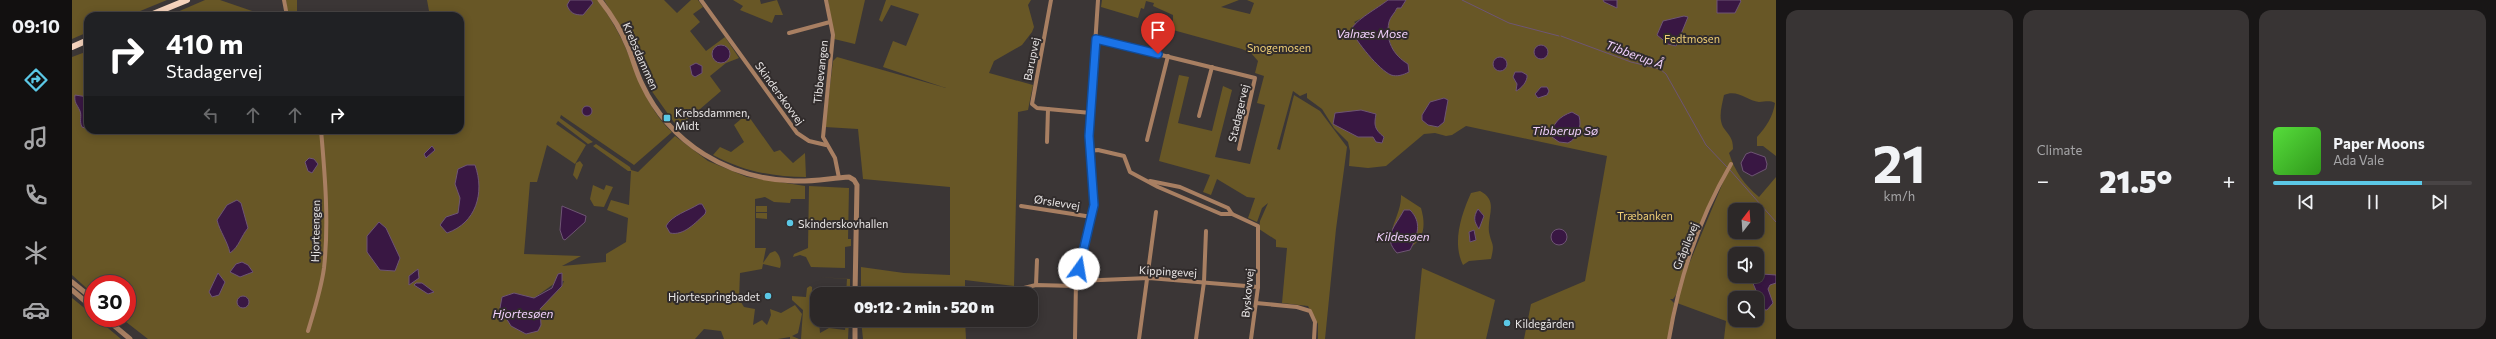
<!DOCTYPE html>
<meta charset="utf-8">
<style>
:root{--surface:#2c2828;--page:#383434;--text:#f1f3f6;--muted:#a6a6a8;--line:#484445;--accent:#5bc8e6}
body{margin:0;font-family:Commissioner,sans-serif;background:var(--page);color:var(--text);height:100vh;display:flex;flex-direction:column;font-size:15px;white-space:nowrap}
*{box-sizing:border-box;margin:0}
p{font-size:13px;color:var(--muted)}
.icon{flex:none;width:22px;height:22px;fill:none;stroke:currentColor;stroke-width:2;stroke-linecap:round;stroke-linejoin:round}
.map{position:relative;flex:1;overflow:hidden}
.sheet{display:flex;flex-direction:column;gap:10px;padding:10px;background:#181616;width:720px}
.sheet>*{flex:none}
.guide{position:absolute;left:12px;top:12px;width:380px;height:122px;border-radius:12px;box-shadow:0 2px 10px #0003,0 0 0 1px var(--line);background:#202124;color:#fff;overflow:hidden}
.needle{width:26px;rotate:17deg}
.fabs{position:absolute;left:1656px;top:203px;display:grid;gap:8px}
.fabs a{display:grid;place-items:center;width:36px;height:36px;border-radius:8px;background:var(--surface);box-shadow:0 2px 10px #0003,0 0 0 1px var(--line);font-size:20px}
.speed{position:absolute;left:12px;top:275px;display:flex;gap:8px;font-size:20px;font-weight:700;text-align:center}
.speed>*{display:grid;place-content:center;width:52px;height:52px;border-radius:50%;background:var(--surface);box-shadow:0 2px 10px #0003,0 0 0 1px var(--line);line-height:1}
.speed .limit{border:6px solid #d22;background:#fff;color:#111}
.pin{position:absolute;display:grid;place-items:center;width:34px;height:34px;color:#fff;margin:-41px -17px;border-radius:50% 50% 50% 0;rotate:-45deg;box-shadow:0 0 4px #0007}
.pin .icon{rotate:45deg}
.me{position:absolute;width:44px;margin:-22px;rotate:13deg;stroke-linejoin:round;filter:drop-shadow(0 0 3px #0008)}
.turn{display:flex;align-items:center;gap:14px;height:84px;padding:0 16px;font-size:18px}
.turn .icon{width:52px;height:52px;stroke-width:2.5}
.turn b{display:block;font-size:28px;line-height:34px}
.lanes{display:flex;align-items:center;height:38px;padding:0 16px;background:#0003;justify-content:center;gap:20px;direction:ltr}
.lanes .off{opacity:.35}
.big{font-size:30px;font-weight:800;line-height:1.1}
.sheet .card{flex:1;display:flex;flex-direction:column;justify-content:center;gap:6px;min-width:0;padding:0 14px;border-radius:12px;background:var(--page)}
.sheet .dial{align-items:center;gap:0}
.dial b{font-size:52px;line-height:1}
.song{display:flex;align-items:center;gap:12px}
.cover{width:48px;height:48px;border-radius:6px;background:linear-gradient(135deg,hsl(110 70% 55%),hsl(110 70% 35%))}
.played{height:4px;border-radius:2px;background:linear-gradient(90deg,var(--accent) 75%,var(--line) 75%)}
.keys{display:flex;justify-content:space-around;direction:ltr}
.heat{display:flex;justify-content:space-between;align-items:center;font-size:22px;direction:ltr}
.sheet .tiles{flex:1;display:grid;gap:10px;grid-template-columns:repeat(3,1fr)}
.trip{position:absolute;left:738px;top:287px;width:228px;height:40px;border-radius:12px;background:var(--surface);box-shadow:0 2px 10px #0003,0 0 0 1px var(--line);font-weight:800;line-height:40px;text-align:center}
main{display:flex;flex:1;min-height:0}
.dock{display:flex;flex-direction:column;width:72px;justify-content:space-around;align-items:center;background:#121010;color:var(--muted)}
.dock .icon{width:28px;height:28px}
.dock .active{color:var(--accent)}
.dock b{font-size:18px;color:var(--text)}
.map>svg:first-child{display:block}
</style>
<main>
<nav class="dock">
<b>09:10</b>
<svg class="icon active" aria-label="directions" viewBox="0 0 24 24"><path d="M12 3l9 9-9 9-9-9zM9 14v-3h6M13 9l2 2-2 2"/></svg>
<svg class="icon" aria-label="music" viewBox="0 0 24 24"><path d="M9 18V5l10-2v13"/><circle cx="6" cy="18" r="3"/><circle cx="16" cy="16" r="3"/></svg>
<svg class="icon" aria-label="phone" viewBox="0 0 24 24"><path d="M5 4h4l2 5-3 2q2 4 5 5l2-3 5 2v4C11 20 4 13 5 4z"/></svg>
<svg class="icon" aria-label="climate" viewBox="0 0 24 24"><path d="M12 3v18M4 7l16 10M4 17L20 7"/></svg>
<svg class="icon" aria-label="car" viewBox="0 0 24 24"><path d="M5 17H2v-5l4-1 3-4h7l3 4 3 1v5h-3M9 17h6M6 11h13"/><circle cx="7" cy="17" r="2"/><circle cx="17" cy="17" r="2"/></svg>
</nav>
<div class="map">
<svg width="1704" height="339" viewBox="0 0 1704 339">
<rect width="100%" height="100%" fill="#3b3636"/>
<g fill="#685726" fill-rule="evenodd">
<path d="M0,0H95L56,16H16V32L0,39Z"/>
<path d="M133,0H148L183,12L211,16H96Z"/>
<path d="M214,0H225V16H216Z"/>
<path d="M355,0H526C535,13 543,26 550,40C565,72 573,107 600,132L562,165L489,115L488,118L521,142L516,144L486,121L484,124L514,145L503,164L475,145L465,182H458L452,254L509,256L490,266L534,262V254L554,242L556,218L535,210L539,200L557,205L559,171H556L521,146L524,144L558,167L559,170L566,172L603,136L636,161L675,177L733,186V199H719L718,203L702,202L693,197L683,199V248H694L691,263L698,253L703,251C708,255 710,262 708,268L691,264L690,269L668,273L667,299L672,307L683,309L681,325L690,320L695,325L699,315L698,309L709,313L723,305L730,314L726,333L720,336L727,339H718V337L706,339H652L649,331L632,329L623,339H76L49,318H55V284H21V294L0,275V57L16,51V130H388V16H345L357,11ZM492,281C487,296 462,302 469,320L454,334L439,326L428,308L442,293L462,298L483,283Z"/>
<path d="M532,0H592L605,13L619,0H626L631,7L621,14L628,22L618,31L634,51L653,37L667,58L654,63L638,76L649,91L606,128L579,90L556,40Z"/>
<path d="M661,0H688L689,4L705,0L711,15H703L700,23L668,10L671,6Z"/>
<path d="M756,0H793L783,44L762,39Z"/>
<path d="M814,0H959L956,5L962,27L960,32L950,45L922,61L917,73L961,85L956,110L946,112L942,286L893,280V294H789V267L832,273L878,275V187L791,179L786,129L753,127L761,61L765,57L874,88L811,67L821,41L834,46L847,14L819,5L810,22L807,20Z"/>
<path d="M1030,0H1167L1149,7L1178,14L1182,3L1175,0H1316L1298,14L1282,22L1324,57C1319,49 1313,29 1318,19C1320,15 1323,13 1325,8H1329L1334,0H1704V156L1691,146H1685V137C1694,127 1701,117 1703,103C1697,100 1693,102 1687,102C1675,101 1666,89 1652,95C1650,105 1646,117 1651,127C1657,136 1661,137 1661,149L1657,153C1663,172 1672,184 1687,197L1704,177V339H1652L1654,321L1605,303L1610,281L1654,175L1623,237H1616L1613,245L1618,250L1604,295L1601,299H1598L1602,303L1596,339H1452L1459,304L1513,281L1535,156L1394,126L1380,135L1374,136L1363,133L1352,134L1314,166L1296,168L1277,166L1278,151L1276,142L1262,128L1250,109L1235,98V93L1228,96L1221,91L1205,149L1208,150L1222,95L1248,111L1275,147L1264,229L1253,339H1246V324L1236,306L1210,303L1215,248L1204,247V240L1187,229L1188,221L1196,203L1190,208L1185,222L1176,218L1183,198L1175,197L1145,179L1139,195L1131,192L1138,175L1087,161L1107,75L1117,77L1106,123L1140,131L1151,86L1160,90L1143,157L1178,164L1193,105L1185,103L1192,76L1183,73L1186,61L1179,53L1170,49L1101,30V15L1081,6L1082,3L1074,1L1072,9L1069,8L1066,18L1029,7ZM1289,110C1299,121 1306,127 1304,142ZM1663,210H1685V232H1663ZM1663,254H1685V276H1663ZM1663,298H1685V320H1663Z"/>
<path d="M675,114L702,152L708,150L721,163L733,153L734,177C700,177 671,171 641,155L648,147L659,152L672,142L662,125Z"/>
<path d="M508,161L511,165L505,180L501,175L504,163Z"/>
<path d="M521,185L532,190L534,185L541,187L532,207L522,206L518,199Z"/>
<path d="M737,186L777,188L776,239H779V246L773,247V268L739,267L734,257L728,255L721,257L722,254L736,248Z"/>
<path d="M1408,191C1427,201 1415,215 1417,232C1420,247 1423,242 1419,259L1397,261L1391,265C1380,243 1389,215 1399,193Z"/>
<path d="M1329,195L1349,208C1356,232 1349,246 1325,253C1309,235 1330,217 1329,195Z"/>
<rect x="684" y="206" width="11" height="6"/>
<path d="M684,213H695V219L684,218Z"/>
<path d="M1350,268L1423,300L1414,339H1343Z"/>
<path d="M746,277L778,279V294H774L775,279Z"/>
<path d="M738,286L740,287V297L745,298L748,333L757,328L773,330L774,320H777L776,339H729L731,310L720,300V296L734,297L735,288Z"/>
<path d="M0,298L21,315V318H24L49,339H0Z"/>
<path d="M789,320H893L894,339H791Z"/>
</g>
<g fill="#391743" stroke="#6e5574">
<path d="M498,0H519L521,3L511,15C502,15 498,13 495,5Z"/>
<path d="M1316,0H1334L1329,8H1325C1323,13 1318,17 1317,22C1313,40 1321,55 1336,64L1337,72C1331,75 1325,77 1319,75C1307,70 1284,41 1279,30C1283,20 1306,8 1316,0Z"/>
<path d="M1531,0H1545V8L1532,2Z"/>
<path d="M1645,0H1668L1669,1L1663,13H1645Z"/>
<path d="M1612,16L1616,17L1604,46L1596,44L1585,35L1591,21Z"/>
<circle cx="1469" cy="52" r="7"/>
<circle cx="649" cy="54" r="9"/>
<circle cx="1428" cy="64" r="7"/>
<path d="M624,63L630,66V73L623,77L620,75L618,66Z"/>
<path d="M1443,72H1450L1455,75C1456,81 1449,89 1444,91L1445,84L1441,77Z"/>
<path d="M1469,87H1475L1477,91L1475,95L1466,98L1463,94Z"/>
<path d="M3,95L16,97V129L10,127C7,121 10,116 8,111C5,104 2,103 3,95Z"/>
<path d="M1372,98L1376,100L1372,122L1366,127L1356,125L1350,120V115L1358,102Z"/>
<circle cx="515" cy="111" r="5"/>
<path d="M1289,110L1304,114C1302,125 1302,129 1312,137L1310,143L1304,142L1301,137H1286L1261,124L1263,113Z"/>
<path d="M1500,112L1507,116C1510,127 1506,138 1496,143L1487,142L1480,137C1479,124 1488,116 1500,112Z"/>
<path d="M360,146L363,150L354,158L352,154Z"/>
<path d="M1679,152L1693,157L1695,164L1694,169L1680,176L1671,171L1669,163L1674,154Z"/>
<path d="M237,158L242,159L246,164L240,173L236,171L233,162Z"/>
<path d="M395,165H403C413,193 404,223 375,233L368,225L374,217L386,213L388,198L383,184L386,169Z"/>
<path d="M165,200L169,203L176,228C169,236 167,247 158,253C155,240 148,232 145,220L155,205Z"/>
<path d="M627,204H630L634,211L633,214C623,223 612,236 598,233L594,226C600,215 616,211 627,204Z"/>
<path d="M490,206L514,216L513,222L493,240L491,239L488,230Z"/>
<path d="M1406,209L1412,216L1407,229C1402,222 1401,217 1406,209Z"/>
<path d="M1332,210H1338C1350,222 1346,235 1338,250L1325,253C1310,237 1323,227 1332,210Z"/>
<path d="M307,222L314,228L328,258L323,271L308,270L295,252V236Z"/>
<circle cx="1487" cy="237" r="8"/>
<path d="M1402,230L1404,240L1398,242L1397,232Z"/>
<path d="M170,262L176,265L181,272L168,277L158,272L164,264Z"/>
<path d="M346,269L347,278L337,285V276Z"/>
<path d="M1685,271L1690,274L1704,275V283L1698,285L1696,289L1701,303L1695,310L1685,309V293L1678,276H1685Z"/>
<path d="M146,273L153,282L147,295L140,297L137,292Z"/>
<path d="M490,273V286L468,309L469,325L466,331L454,334L439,326L428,308L430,297L442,293L462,298L480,288L486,274Z"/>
<path d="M344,283H350L362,292L356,294L342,285Z"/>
<circle cx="171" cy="302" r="6"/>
</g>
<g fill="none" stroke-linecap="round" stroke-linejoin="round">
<g stroke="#6e5574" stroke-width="1">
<path d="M1390,0L1437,23L1487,36"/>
<path d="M1489,36L1559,62L1588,69L1594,74L1634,145L1655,167"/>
<path d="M1658,170L1704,222"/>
</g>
<g stroke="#a87f62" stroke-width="4">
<path d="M212,0L215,16"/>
<path d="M629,0L725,133L737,141L754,145"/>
<path d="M754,0L761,35L751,137L763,158L767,178"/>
<path d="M979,0L960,104L965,108L1019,113"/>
<path d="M717,33L758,22"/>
<path d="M1024,39L1183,78L1167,149"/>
<path d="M1127,116L1140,67"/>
<path d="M1075,140L1096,56"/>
<path d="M975,142L976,109"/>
<path d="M1018,151L1026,150L1052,156L1058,172L1086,187L1149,214H1160"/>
<path d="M1078,181L1108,187L1156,208L1160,214L1186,226V287L1179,339"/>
<path d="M949,206L1020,217"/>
<path d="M1004,281L1077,278L1186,287"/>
<path d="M964,285L965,260"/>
<path d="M952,288L964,285L1004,286"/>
<path d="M1184,303L1225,307L1238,311L1243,322L1242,339"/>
<path d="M236,331C242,311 249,290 252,268C257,223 253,175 249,130"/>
<path d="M1003,339L1004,281L1022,205L1017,136L1026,0"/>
<path d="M1067,339L1084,212"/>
<path d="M1124,339L1132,282L1134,231"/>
<path d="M1597,339C1607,279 1628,217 1659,164"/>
</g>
<g stroke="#a87f62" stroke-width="5">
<path d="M528,0C539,14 549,30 556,47C561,59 564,72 570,84C598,144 657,179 722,181C740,182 759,178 777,177L782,180L785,185L783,294"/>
<path d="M0,282L21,299"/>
<path d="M0,290L21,308"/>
<path d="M33,318L58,339"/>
<path d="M783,339V320"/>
</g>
<g stroke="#f5d3bc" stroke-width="6">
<path d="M76,16L115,0"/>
<path d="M0,47L16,40"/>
</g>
</g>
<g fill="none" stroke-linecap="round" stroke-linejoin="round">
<g stroke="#114b97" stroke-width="10">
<path id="route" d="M1007,269L1022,205L1017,136L1024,39L1086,54"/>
</g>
<use href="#route" stroke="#1a73e8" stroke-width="7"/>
</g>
<g fill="#5bc8e6" stroke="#312c2c" stroke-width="1.5">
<rect x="591" y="114" width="8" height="8" rx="2"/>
<circle cx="718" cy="223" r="4"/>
<circle cx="696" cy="296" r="4"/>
<circle cx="1435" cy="323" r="4"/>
</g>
<g text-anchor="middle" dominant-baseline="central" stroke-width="4" stroke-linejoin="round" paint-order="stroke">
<g font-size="11" fill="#f0cf75" stroke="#312c2c">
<text x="1620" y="38">Fedtmosen</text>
<text x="1207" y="47">Snogemosen</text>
<text x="1573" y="215">Træbanken</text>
</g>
<g font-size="11" fill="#e9e6e6" stroke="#312c2c">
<text transform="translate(569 56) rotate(66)">Krebsdammen</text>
<text transform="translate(959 59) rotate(-79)">Barupvej</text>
<text transform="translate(748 72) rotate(-84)">Tibbevangen</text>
<text transform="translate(708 93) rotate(54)">Skinderskovvej</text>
<text transform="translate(1166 113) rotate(-77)">Stadagervej</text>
<text transform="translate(985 202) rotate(9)">Ørslevvej</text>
<text transform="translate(243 231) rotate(-89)">Hjorteengen</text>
<text transform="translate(1613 246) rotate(-68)">Gråpilevej</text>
<text transform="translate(1096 271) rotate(3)">Kippingevej</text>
<text transform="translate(1175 293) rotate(-85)">Byskovvej</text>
</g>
<g font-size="11" fill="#e9e6e6" stroke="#312c2c" text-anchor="start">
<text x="603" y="112">Krebsdammen,<tspan x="603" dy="13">Midt</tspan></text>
<text x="726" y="223">Skinderskovhallen</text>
<text x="688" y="296" text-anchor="end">Hjortespringbadet</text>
<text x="1443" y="323">Kildegården</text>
</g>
<g font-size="12" font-style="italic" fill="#f2d1fd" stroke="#312c2c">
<text x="1300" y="33">Valnæs Mose</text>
<text transform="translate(1563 54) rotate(20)">Tibberup Å</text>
<text x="1493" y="130">Tibberup Sø</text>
<text x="1331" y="236">Kildesøen</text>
<text x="451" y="313">Hjortesøen</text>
</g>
</g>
</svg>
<div class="fabs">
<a><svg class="needle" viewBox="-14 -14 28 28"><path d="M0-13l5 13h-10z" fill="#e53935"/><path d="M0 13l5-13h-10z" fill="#a6a6a8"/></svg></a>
<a><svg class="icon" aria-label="sound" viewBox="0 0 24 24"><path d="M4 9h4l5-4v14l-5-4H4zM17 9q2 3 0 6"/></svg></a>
<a><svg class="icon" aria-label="search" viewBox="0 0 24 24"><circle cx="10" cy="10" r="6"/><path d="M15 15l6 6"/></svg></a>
</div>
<div class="speed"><div class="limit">30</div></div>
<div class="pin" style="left:1086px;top:54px;background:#d93025"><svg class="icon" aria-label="arrive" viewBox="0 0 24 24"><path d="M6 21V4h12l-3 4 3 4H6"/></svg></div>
<svg class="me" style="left:1007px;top:269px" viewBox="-20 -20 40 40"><circle r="19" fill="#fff"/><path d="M0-13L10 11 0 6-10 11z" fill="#1a73e8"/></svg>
<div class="trip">09:12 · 2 min · 520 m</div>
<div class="guide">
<div class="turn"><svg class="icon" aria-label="right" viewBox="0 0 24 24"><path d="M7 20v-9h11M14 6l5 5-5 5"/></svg><div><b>410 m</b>Stadagervej</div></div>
<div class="lanes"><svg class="icon off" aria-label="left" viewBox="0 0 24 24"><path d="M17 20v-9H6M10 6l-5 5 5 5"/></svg><svg class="icon off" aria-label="ahead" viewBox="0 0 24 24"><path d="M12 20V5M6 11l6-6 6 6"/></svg><svg class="icon off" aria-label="ahead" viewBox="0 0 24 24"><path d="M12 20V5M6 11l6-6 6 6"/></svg><svg class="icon" aria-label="right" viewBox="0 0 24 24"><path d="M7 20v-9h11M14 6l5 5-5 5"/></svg></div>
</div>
</div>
<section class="sheet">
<div class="tiles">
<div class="card dial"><b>21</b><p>km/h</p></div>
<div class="card"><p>Climate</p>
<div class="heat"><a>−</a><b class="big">21.5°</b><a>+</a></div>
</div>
<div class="card">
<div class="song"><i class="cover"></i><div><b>Paper Moons</b><p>Ada Vale</p></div></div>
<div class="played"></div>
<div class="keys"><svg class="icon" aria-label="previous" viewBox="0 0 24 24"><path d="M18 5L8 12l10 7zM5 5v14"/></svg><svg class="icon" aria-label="pause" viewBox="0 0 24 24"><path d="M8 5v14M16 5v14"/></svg><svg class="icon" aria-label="next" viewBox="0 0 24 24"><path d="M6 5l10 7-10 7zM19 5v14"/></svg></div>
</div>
</div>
</section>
</main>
